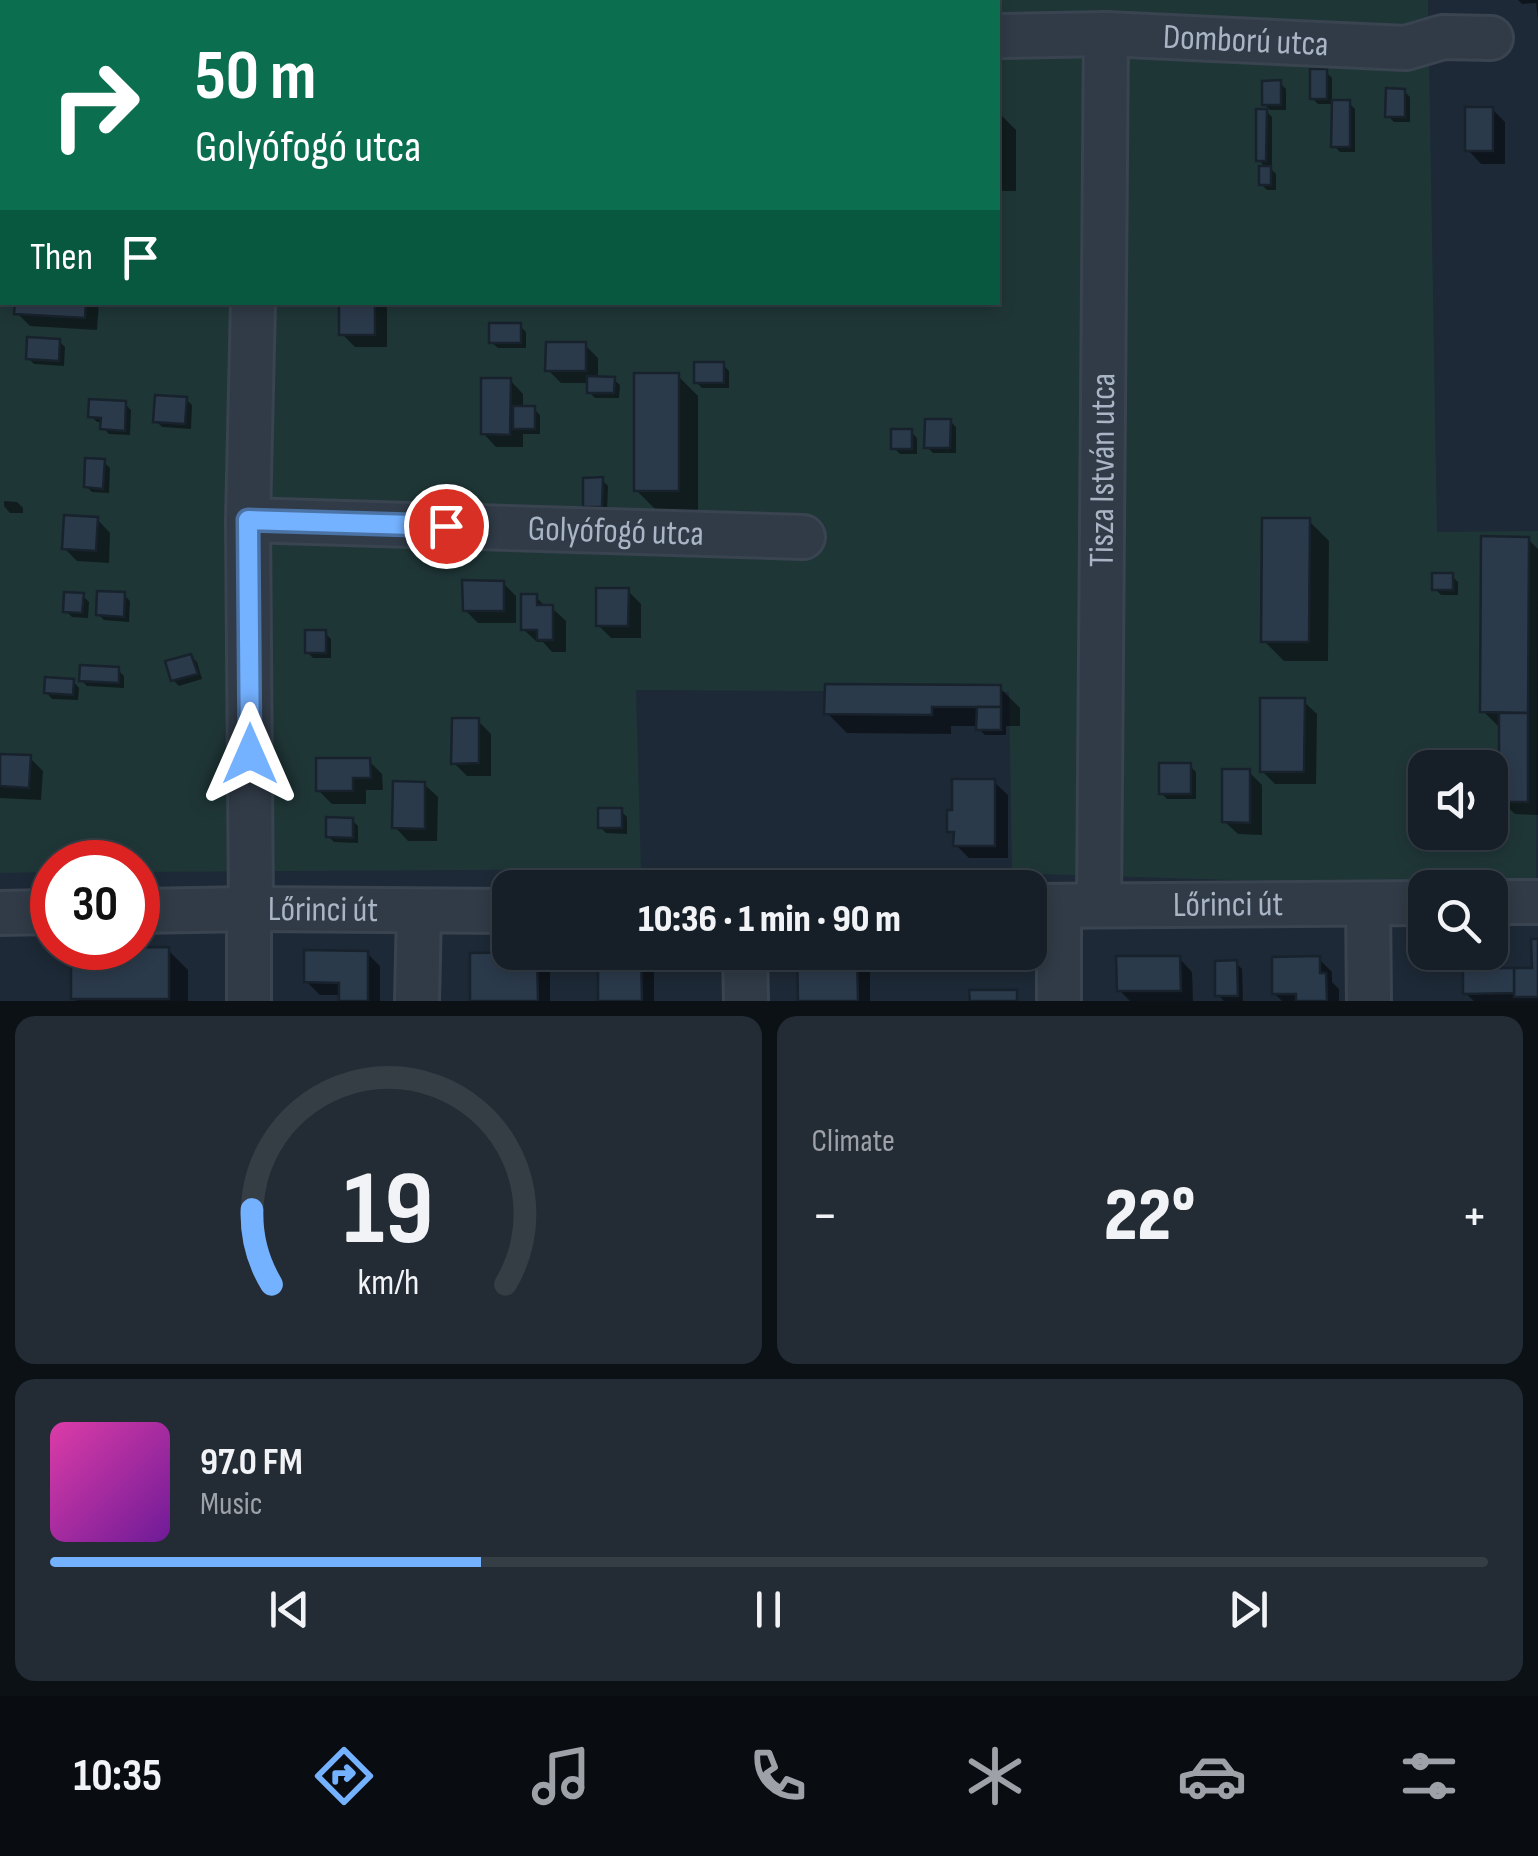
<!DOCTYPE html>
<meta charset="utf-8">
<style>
:root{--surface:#161f28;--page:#232c34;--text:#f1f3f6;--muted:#9ea2a8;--line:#353d45;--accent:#74b1ff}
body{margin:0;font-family:"Sofia Sans Condensed",sans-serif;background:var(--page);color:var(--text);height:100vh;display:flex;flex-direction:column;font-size:38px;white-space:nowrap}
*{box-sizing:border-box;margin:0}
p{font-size:32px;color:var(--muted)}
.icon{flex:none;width:55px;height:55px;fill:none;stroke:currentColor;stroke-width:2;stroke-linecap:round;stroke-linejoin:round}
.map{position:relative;height:1001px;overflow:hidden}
.drawer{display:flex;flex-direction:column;gap:15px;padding:15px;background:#0c1116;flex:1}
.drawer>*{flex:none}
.hud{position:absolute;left:0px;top:0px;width:1000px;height:305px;box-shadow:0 5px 15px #0003,0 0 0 2px var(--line);background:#0b6e4f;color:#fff;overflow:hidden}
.tools{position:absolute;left:1408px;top:750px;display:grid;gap:20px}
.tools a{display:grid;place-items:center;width:100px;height:100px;border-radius:20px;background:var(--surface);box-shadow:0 5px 15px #0003,0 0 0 2px var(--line);font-size:50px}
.speed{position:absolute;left:30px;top:840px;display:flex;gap:20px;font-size:50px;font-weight:700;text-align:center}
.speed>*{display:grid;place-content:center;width:130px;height:130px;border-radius:50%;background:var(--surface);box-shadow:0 5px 15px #0003,0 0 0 2px var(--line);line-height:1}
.speed .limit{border:15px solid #d22;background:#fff;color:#111}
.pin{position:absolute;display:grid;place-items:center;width:85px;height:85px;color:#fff;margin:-42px;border:5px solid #fff;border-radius:50%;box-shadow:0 2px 10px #0007}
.me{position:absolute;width:110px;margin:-55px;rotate:0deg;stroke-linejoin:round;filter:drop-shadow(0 0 8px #0008)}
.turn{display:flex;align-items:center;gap:35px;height:210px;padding:0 30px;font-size:45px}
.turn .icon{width:130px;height:130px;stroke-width:2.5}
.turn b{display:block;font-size:70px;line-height:85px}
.then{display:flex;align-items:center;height:95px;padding:0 30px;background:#0003;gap:20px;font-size:38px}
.big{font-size:75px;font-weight:800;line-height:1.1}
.drawer .widget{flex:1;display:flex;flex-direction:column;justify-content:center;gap:15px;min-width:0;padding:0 35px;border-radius:20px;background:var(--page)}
.drawer .dial{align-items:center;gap:0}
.dial svg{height:260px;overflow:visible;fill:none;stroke:var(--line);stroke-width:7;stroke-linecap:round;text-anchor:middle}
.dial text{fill:var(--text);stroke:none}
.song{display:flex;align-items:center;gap:30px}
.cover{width:120px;height:120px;border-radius:15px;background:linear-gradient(135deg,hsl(320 70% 55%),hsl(280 70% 35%))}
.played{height:10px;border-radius:5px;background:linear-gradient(90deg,var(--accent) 30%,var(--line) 30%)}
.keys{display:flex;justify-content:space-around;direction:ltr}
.heat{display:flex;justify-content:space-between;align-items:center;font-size:55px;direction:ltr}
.drawer .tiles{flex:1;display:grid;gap:15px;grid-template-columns:1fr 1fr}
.widget:last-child{grid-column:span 2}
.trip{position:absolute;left:492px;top:870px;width:555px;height:100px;border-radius:20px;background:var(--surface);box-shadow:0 5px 15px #0003,0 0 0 2px var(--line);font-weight:800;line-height:100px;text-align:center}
.menu{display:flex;height:160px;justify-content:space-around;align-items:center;background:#090c10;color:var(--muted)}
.menu .icon{width:70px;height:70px}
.menu .current{color:var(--accent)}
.menu b{font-size:45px;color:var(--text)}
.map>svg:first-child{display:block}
</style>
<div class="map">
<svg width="1538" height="1001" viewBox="0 0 1538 1001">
<rect width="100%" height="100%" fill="#1d2936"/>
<path fill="#1f3637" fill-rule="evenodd" d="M0,0H1428L1437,532L1538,531L1536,891L1490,888L1012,873L1009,692L636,690L641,869L138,872V862H52V872L0,873ZM2,2H998V302H2ZM1425,768H1490V832H1425Z"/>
<g fill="#0007">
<rect x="6" y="0" width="36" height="2"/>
<path d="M1518,0H1538V20L1536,3L1522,4Z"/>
<path d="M1326,72L1332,78V103H1349L1355,109V152H1340L1334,146V104H1318L1312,98Z"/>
<path d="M1280,83L1286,89V110H1270L1264,104Z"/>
<path d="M998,89V112L1016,130V191H998Z"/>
<path d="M1404,91L1410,97V122H1394L1388,116Z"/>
<path d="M1492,109L1505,122V164H1481L1468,150Z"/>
<path d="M1266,111L1272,117V170L1276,174V190H1267L1261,184L1266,168L1259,160Z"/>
<path d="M17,302H99L97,330L30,326L17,313Z"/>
<path d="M342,302H382L387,308V347H355L342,334Z"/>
<path d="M520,326L526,332V348H498L491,342Z"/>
<path d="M59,341L65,347L64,366L34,364L28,358Z"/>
<path d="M585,345L598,358V379H613L620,385L619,398H595L589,392V383H561L548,370Z"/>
<path d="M723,365L729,371V388H702L696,382Z"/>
<path d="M678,376L698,396V510H656L636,490Z"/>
<path d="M510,380L523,394V409H534L540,415V434H523V447H496L483,433Z"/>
<path d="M186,399L192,405L191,429L162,427L156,421Z"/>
<path d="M125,404L131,410L130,435L109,434L103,428V422H97L91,416Z"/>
<path d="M950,421L956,427V453H933L927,447Z"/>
<path d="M911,432L917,438V454H900L894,448Z"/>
<path d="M104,462L110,468L109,493L92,492L86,486Z"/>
<path d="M602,480L608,486L607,512H592L586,506Z"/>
<path d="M4,501L17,502L23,508V513H10L4,506Z"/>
<path d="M97,519L110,533L109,563L77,561L64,548Z"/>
<path d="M1309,521L1329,541L1328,661H1284L1264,641Z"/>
<path d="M1528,539L1538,549V815L1515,814L1501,801L1502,730L1483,711Z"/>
<path d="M1452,576L1458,582V595H1441L1435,589Z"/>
<path d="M503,583L516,596V623H478L465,610Z"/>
<path d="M628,591L641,604V638H611L598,625Z"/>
<path d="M124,595L130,601L129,622L104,620L98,614Z"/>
<path d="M83,596L89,602L88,618L72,617L66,611Z"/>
<path d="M536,597L547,608H552L566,621V652H552L543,642H537L523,629Z"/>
<path d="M325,633L331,639V658H313L307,652Z"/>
<path d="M191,656L197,662L202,679L179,686L173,680Z"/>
<path d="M118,670L124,676V688L87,686L81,680Z"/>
<path d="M73,681L79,688L78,700L52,699L46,692Z"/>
<path d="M1000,688L1020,708V726H1006V735H985L979,729V726H951V734L847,733L827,713Z"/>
<path d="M1303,701L1317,714L1316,784H1275L1262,771Z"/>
<path d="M478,721L491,734V776H467L454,763Z"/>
<path d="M0,756L29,757L43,771L41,800L0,798Z"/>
<path d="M369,761L382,774L383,790H366V804H332L318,790Z"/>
<path d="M1190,766L1196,772V799H1167L1161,793Z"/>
<path d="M1249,772L1262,785V835L1238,834L1224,821Z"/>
<path d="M994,782L1008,795V858H969L956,845V838L950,831Z"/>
<path d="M424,784L438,797L437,841H408L395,827Z"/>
<path d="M621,811L627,817V834L606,833L600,827Z"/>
<path d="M352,820L358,826V843L334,842L328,836Z"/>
<path d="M1538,942V1001H1474L1465,993L1487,953L1501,966V971H1534Z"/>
<path d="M168,950L188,970V1001H77L74,998Z"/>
<path d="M800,952H859L870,963V1001H800Z"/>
<path d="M367,953L380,966V1001H343L342,995H320L306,981Z"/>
<path d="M536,955L550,968V1001H473Z"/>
<path d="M640,956L654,969V1001H600Z"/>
<path d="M1179,958L1192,972L1193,1001H1130L1119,990Z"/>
<path d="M1319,959L1332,972V982L1339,989V1001H1282L1274,993Z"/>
<path d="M1236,963L1242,969L1243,1001H1224L1218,995Z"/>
</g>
<g fill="#2b3a4b" stroke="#18222d" stroke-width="2.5">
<rect x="1310" y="69" width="17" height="30"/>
<path d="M1281,80V105H1262V81Z"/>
<path d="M1386,88L1405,89V117H1385Z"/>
<path d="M1332,100H1350V147H1331Z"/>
<rect x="1465" y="107" width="28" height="44"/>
<path d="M1256,109H1267L1266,161H1256Z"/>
<rect x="1259" y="166" width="12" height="19"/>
<path d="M15,302H86L85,318L14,314Z"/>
<rect x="339" y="302" width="36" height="33"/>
<rect x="489" y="323" width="32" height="20"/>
<path d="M27,337L60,339L59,361L26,359Z"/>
<path d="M546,342H586V371H545Z"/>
<rect x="694" y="362" width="30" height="21"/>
<rect x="634" y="373" width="45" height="118"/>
<path d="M587,376L615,377L614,393H587Z"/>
<path d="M481,378H511L510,435L481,434Z"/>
<path d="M155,395L187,397L185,424L153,422Z"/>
<path d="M89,399L126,401L125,431L100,429L101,418L88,417Z"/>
<rect x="513" y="406" width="22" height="23"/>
<path d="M925,419H951L950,448H924Z"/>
<rect x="891" y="429" width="21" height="20"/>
<path d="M85,458L105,459L103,489L84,487Z"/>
<path d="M603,477L602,507H583V478Z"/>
<path d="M64,515L98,517L96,551L62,549Z"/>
<path d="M1262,518H1310L1309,642H1261Z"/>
<path d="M1481,536L1529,537L1528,713L1480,712Z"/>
<rect x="1432" y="573" width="21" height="17"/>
<path d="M462,580L504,581V611H463Z"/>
<path d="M596,588H629L628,626H596Z"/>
<path d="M97,591L125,592L124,617L96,615Z"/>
<path d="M64,592L84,593L82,613L63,612Z"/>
<path d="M521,594H537V605H553V640H537V630H521Z"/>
<rect x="305" y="630" width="21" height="23"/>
<path d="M191,654L198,674L171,681L165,661Z"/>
<path d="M80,665L119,667V683L79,681Z"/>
<path d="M45,677L74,679L73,695L44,693Z"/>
<path d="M825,684L1001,685V707H932V715L824,714Z"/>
<path d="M1260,698H1305L1304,772H1260Z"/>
<path d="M977,707H1001V730H976Z"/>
<rect x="1499" y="713" width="29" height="89"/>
<path d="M452,718H479V763L451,764Z"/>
<path d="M0,754L31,755L29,788L0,786Z"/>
<path d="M316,758H370L371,778H353V791H316Z"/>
<rect x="1159" y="763" width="32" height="31"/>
<path d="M1222,769H1250V823L1222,822Z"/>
<path d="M952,779H995V846H953L954,832H947V810H952Z"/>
<path d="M393,781L425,782V829L392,828Z"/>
<rect x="598" y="808" width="24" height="20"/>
<path d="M326,817L353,818V838L326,837Z"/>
<path d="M1531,939H1538V997H1514V968H1532Z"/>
<path d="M169,947V999H71V948Z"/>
<path d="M304,950L368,951V1001H339V983L304,982Z"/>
<path d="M537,952L538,1001H470V953Z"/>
<path d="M797,952H857L858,1001H798Z"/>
<path d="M1463,952H1489V968H1514V993L1463,994Z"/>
<path d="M598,954H641L642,1001H598Z"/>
<path d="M1116,956H1180L1181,991H1117Z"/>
<path d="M1320,956V973H1326L1327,1001H1296V994H1272V957Z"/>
<path d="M1237,960L1238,996H1215V961Z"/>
<path d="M969,990H1017V1001H970Z"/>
</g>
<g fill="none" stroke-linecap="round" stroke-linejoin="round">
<g stroke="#394450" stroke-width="48">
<g id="minor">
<path d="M261,2V0"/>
<path id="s1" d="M998,36L1106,34L1406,48L1443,37L1491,38"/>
<path id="s2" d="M248,520L803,537"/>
<path d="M1490,902H1538"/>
<path d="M1368,904L1369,1001"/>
<path id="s3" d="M1099,905L1106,34"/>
<path id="s4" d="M1030,906L1425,903"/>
<path d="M1059,906V1001"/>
<path id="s5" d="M138,911L251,909L510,911"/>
<path d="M0,913L52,912"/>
<path d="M745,952L746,1001"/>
<path d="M249,1001V934L251,909L248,520L253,302"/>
<path d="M417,1001L419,911"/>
</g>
</g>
<use href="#minor" stroke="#303b47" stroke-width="42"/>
</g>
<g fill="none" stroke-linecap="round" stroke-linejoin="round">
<g stroke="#4b73a6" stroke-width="25">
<path id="route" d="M250,754L248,520L446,526"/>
</g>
<use href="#route" stroke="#74b1ff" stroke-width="18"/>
</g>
<g text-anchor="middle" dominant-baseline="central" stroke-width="10" stroke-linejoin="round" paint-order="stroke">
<g font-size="35" fill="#a9b5c5" stroke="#16202b">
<text stroke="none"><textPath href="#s1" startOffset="248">Domború utca</textPath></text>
<text stroke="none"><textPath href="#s3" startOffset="435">Tisza István utca</textPath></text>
<text stroke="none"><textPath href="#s2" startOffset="368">Golyófogó utca</textPath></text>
<text stroke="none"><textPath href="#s4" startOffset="198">Lőrinci út</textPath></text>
<text stroke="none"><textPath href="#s5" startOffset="185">Lőrinci út</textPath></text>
</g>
</g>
</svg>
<div class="tools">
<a><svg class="icon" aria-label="sound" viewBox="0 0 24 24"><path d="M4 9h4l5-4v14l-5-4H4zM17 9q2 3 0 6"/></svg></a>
<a><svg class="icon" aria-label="search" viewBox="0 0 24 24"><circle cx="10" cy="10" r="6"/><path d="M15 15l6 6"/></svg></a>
</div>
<div class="speed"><div class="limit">30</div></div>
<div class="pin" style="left:446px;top:526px;background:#d93025"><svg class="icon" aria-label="arrive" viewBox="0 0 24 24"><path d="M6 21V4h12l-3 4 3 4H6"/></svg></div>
<svg class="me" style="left:250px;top:754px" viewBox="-20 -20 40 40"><path d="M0-17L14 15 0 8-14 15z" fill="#74b1ff" stroke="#fff" stroke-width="4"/></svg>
<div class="trip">10:36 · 1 min · 90 m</div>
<div class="hud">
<div class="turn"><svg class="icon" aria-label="right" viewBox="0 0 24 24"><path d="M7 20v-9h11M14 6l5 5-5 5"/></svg><div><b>50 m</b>Golyófogó utca</div></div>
<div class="then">Then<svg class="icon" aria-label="arrive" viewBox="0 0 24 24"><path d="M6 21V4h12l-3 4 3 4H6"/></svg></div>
</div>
</div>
<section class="drawer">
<div class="tiles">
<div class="widget dial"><svg viewBox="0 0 100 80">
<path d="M14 69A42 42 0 1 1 86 69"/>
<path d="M14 69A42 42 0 0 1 8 46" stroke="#74b1ff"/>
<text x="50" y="56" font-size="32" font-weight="700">19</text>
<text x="50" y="72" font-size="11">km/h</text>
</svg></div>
<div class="widget"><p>Climate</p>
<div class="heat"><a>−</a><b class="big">22°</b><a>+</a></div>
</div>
<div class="widget">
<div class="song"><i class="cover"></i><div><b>97.0 FM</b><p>Music</p></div></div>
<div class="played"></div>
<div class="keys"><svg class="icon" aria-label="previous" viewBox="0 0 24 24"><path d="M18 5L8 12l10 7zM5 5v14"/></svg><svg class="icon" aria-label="pause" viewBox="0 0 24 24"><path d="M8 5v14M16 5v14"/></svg><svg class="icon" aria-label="next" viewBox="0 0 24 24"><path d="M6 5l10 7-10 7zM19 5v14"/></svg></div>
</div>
</div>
</section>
<nav class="menu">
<b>10:35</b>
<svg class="icon current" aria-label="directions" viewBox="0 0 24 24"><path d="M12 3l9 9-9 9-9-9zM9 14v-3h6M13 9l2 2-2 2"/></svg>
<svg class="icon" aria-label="music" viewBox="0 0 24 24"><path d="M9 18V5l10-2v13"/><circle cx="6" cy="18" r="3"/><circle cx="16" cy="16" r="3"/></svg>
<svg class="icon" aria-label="phone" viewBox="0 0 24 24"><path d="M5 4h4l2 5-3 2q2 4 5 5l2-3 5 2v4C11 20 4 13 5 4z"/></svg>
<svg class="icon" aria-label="climate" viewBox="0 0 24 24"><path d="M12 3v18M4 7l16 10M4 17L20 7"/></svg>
<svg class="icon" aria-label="car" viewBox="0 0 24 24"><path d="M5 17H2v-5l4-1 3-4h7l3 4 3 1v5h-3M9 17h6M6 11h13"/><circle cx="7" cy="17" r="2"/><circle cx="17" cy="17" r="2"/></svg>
<svg class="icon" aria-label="filters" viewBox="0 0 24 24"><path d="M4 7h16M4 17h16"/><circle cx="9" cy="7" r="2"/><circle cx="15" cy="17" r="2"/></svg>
</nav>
